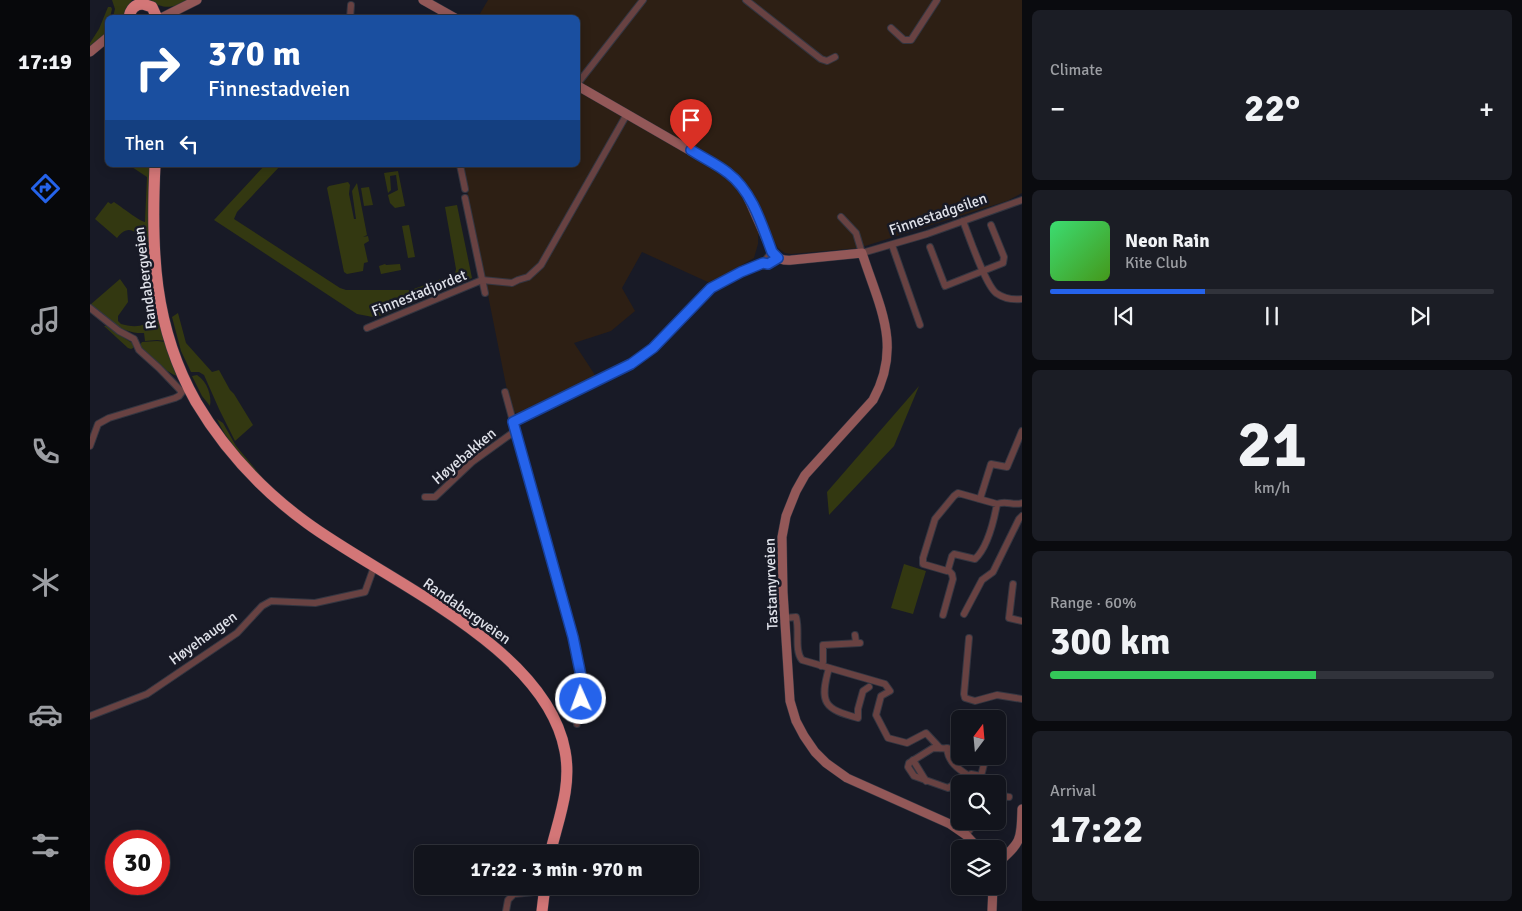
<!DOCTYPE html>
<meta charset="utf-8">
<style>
:root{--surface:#12141c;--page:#1b1d25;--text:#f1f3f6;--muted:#9c9ea3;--line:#31333b;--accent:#2563eb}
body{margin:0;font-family:Signika,sans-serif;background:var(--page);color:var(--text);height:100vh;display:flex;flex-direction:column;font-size:19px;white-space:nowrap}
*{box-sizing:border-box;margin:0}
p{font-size:16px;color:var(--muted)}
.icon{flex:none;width:28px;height:28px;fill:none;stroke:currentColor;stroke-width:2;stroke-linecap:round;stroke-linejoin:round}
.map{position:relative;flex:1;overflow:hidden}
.sheet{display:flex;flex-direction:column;gap:10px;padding:10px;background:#0a0b0f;width:500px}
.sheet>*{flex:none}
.guide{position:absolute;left:15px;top:15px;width:475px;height:152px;border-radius:8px;box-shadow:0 2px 12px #0003,0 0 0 1px var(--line);background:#1a4fa0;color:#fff;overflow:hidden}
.needle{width:32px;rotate:16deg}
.tools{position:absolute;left:861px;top:710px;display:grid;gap:10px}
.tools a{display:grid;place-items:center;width:55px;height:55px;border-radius:8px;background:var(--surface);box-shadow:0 2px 12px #0003,0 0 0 1px var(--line);font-size:25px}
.speed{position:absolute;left:15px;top:830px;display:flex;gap:10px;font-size:25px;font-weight:700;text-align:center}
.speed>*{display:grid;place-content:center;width:65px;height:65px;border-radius:50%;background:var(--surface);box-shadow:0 2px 12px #0003,0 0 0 1px var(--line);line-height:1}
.speed .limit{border:8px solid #d22;background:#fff;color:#111}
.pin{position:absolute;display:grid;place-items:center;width:42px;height:42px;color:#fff;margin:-51px -21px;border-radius:50% 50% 50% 0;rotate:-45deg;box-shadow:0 0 5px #0007}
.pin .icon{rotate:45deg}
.me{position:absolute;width:55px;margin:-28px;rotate:358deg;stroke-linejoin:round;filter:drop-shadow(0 0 4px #0008)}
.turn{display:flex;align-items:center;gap:18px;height:105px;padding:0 20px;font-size:22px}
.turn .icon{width:65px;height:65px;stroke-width:2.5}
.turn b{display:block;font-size:35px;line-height:42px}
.then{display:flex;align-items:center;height:48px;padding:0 20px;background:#0003;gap:10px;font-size:19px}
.big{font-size:38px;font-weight:800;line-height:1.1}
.sheet .widget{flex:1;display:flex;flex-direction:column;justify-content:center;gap:8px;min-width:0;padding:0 18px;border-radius:8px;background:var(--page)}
.sheet .dial{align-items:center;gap:0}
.dial b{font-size:65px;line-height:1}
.song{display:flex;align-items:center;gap:15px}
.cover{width:60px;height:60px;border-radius:8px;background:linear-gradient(135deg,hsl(140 70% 55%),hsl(100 70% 35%))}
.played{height:5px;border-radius:2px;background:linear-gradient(90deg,var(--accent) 35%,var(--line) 35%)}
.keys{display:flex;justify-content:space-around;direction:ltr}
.heat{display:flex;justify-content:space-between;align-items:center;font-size:28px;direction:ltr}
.charge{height:8px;border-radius:4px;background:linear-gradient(90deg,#34c759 60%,var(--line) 0)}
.trip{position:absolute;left:324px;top:845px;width:285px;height:50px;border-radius:8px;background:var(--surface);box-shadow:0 2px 12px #0003,0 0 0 1px var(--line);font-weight:800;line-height:50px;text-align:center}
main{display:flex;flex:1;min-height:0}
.tabs{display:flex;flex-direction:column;width:90px;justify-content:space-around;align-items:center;background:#07080b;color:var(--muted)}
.tabs .icon{width:35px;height:35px}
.tabs .active{color:var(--accent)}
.tabs b{font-size:22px;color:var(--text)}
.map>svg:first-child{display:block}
</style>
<main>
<nav class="tabs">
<b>17:19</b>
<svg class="icon active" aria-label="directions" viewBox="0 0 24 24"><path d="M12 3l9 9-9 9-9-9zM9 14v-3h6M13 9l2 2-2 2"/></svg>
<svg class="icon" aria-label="music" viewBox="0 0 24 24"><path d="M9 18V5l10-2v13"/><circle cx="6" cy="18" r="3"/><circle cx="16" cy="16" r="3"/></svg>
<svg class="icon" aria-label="phone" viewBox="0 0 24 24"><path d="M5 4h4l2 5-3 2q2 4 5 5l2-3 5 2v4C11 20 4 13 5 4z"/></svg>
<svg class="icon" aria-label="climate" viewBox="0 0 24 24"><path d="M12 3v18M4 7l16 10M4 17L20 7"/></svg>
<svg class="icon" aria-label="car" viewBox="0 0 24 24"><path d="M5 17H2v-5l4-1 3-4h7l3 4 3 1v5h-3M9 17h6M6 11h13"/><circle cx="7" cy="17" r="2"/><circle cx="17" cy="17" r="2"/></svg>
<svg class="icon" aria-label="filters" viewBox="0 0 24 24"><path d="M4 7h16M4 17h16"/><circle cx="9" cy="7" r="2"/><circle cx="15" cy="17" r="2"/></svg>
</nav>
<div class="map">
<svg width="932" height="911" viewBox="0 0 932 911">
<rect width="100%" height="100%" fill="#181a26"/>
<path fill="#2d1f14" d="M398,0H932V193L917,201L769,248L701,254L695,253L688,248L680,234L668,235V244L664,258L620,283L552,252L532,288L545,311L521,331L484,343L505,375V378L432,416L421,410L372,165H488V18L388,17Z"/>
<g fill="#333811">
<path d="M22,0H42L36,9L33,17H23L25,9Z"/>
<path d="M58,0H100C82,8 75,10 58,0Z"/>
<path d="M18,7H21L22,9L20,17L18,18L17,33L0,46V43L9,29Z"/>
<path d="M39,165H62L70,324L68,326L71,324L76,341L67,340L55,341L54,333C31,334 17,319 0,305L30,279L37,289L38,302L28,316V321L31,324C41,327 57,329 61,316C60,303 58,290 57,277C56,263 60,237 43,231C36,228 31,233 27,238L5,219L18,202L21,204L24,202C30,206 51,222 55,222L57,177Z"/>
<path d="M175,165H191L147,212L144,219L250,288L256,290H321L365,274L366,269L355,207L367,205L382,278L294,315L283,317L267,314L124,220Z"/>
<path d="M308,171L315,206L305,208L300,203L298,195L308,190L306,175L300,176L301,190L298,193L294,173Z"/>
<path d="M258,182L260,185L259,194L264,219H266L262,191L267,183L277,235L273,237L278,236L279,241L274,244L278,262L274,263L273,271L257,274L254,272L237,188L239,186Z"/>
<path d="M279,187L283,205L274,206L271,188Z"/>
<path d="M319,225L325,257L318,258L312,226Z"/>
<path d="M295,264L296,265L310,264L311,270L291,274L289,266Z"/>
<path d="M88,313L96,343L122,372L129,370L140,390L144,394L163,425L145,441L129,409L114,375L109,372H101L91,351L82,317Z"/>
<path d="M14,326H16L42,343L44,344L43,348L41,349L38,348Z"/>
<path d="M67,341L76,342L90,377C80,375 53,355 50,345L52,342Z"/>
<path d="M107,375C117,381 122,396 120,406L112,396L102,376Z"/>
<path d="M829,386L804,446L739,515L737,492Z"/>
<path d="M127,419L133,423L146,446L178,484L176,485C159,464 138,444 127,419Z"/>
<path d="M814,564L836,571L823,614L801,608Z"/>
</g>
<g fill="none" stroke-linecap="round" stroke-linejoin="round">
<g stroke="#343641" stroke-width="8">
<g id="street">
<path d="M656,0L731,59L737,61L745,57"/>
<path d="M260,18L261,5"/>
<path d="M801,28L814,40H821L847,0"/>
<path d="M488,83L553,0"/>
<path d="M370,165L375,189"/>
<path d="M375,198L395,293"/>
<path d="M751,217L766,233L772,253L837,234L932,200"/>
<path d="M873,221C879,236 895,284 906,293C913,298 923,300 932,299"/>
<path d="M802,245L830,325"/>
<path d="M840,247L855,286L913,263L914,257L901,225"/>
<path d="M673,263L682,252"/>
<path d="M0,308L29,331L44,339L49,350L69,368L92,392L89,396L85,398L19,418L8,424L0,446"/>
<path d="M277,328L392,280L422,283L428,280L438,277L451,265L537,114"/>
<path d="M415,392L488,659C491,682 491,702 487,724"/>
<path d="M423,422L541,363L563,348L621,288L651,272L673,263L678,264L688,258"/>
<path d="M868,493L907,504C904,520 897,548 885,559L864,554L862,556L858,570L857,571L833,564V558L845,519L864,496Z"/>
<path d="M335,497H345L382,462L425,431"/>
<path d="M890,499L901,464L917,467L932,431"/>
<path d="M907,504C916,500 923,506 932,503"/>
<path d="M923,584L919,618L932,621"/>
<path d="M874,614L892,580L903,572L929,519L932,516"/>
<path d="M853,615L863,579L862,574L858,570"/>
<path d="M695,618L706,617C710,630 704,650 712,660L795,684L800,691L791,696L786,715L798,738L817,743L836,733L850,748"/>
<path d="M765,635L766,642"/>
<path d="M879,638L874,694L875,698L885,701L907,695L932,699"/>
<path d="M731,666L733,662V645L770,643"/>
<path d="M739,668C729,703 734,709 768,718V709L773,691L779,687"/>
<path d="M0,716L57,694L147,633L172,606L181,601L225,603L275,592L284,567"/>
<path d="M857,748C858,762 868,769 879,776"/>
<path d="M870,749L843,748L819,763L818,767L824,776L858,788L881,774L891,776"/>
<path d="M823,760L836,781"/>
<path d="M892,784L891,776L896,756"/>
<path d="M908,802L912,796L919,797"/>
<path d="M876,835L886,821"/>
<path d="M416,911L418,900L424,894L454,891"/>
</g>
</g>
<g stroke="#343641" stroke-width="10">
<g id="secondary">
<path d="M333,0L365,18"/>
<path d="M71,18L107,0"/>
<path d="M0,52L18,37"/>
<path d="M488,86L639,173L655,191L682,252C688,259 693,261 702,260L772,253C789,306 813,346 783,400L715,475L706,491L696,516L692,537L693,592L700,701L706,721L714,736L725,752L736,763L757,778L860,824L876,835L889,849"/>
<path d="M908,863C931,842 931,841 932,809"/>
<path d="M902,911L903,886"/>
</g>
</g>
<g stroke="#343641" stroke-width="12">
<g id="highway">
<path d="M39,18C40,9 45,4 53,4L62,7L67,18"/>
<path d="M65,165C61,250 63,326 106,402C134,449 173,491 217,523C296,581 456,647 475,751C482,787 468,820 460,854"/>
<path d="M452,911L455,886"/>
</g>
</g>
<use href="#street" stroke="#684242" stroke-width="6"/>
<use href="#secondary" stroke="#935858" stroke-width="9"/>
<use href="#highway" stroke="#d37677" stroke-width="11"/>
</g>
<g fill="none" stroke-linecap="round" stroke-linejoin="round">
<g stroke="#184099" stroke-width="12">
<path id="route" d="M491,699V676L483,637L423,422L541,364L563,348L621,288L651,272L673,263L678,264L688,258L682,252C672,225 662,191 638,173C627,164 613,158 601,150"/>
</g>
<use href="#route" stroke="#2563eb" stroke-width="9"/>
</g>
<g text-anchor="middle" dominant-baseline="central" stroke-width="5" stroke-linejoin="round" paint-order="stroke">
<g font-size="15" fill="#e0e2ea" stroke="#181a26">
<text transform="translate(848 214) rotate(-19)">Finnestadgeilen</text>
<text transform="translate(55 278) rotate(-97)">Randabergveien</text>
<text transform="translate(329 293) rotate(-22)">Finnestadjordet</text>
<text transform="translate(374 456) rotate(-40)">Høyebakken</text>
<text transform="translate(681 584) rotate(-92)">Tastamyrveien</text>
<text transform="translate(377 611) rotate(35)">Randabergveien</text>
<text transform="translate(113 638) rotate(-36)">Høyehaugen</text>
</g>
</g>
</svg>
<div class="tools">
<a><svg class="needle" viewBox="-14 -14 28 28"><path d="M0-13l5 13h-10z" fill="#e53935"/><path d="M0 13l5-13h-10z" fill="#9c9ea3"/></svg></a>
<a><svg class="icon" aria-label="search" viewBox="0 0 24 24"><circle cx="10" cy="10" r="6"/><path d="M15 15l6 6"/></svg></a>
<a><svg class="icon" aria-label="layers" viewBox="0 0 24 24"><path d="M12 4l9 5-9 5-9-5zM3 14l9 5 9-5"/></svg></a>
</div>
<div class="speed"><div class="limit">30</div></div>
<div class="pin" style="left:601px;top:150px;background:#d93025"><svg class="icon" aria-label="arrive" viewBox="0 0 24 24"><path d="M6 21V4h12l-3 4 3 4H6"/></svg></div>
<svg class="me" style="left:491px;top:699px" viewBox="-20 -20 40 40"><circle r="17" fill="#2563eb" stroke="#fff" stroke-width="3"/><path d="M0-11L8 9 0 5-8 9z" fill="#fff"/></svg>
<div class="trip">17:22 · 3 min · 970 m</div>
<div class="guide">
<div class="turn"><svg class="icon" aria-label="right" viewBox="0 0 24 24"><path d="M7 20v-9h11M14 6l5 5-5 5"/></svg><div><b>370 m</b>Finnestadveien</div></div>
<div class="then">Then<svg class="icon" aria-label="left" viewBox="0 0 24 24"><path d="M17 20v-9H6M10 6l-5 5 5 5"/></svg></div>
</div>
</div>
<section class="sheet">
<div class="widget"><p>Climate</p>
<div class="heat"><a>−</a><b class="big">22°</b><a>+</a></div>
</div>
<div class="widget">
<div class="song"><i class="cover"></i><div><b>Neon Rain</b><p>Kite Club</p></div></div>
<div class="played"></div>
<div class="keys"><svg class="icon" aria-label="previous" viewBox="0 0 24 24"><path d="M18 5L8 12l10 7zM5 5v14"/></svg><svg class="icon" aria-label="pause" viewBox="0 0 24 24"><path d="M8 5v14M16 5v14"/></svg><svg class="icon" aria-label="next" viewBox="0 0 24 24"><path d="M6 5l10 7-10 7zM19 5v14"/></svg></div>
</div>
<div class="widget dial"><b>21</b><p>km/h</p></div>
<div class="widget"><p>Range · 60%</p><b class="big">300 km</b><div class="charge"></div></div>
<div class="widget"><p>Arrival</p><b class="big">17:22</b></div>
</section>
</main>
